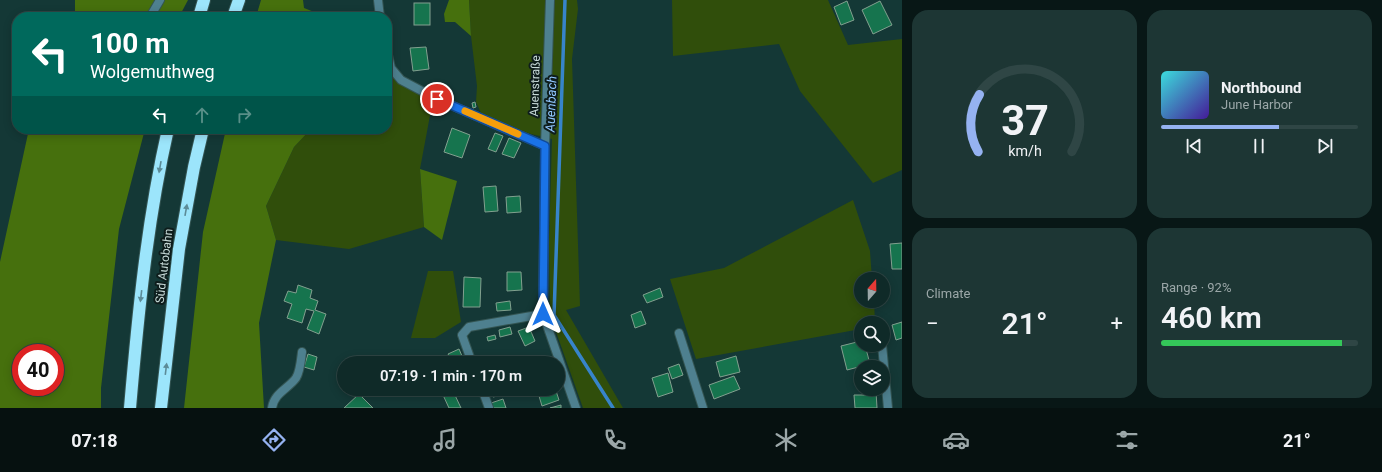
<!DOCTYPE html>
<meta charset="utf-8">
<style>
:root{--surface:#0f2a28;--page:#1d3634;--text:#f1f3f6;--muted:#9ba7a8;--line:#2f4645;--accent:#95b2f1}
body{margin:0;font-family:Roboto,sans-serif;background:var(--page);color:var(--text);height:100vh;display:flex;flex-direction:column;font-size:15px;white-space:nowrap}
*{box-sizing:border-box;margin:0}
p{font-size:13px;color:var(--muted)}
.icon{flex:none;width:22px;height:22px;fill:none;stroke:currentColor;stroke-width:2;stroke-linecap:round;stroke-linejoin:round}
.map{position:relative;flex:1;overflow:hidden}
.sheet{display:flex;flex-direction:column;gap:10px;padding:10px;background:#081716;width:480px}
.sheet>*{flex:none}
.top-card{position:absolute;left:12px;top:12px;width:380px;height:122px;border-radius:16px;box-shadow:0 2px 10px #0003,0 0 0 1px var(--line);background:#00695c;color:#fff;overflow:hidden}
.needle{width:26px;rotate:20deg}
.tools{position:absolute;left:854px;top:272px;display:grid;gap:8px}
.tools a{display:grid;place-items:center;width:36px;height:36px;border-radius:50%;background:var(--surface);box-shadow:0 2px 10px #0003,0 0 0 1px var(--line);font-size:20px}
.speed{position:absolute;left:12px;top:344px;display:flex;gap:8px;font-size:20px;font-weight:700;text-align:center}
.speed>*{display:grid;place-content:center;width:52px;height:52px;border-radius:50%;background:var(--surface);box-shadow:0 2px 10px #0003,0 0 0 1px var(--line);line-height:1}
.speed .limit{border:6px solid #d22;background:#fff;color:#111}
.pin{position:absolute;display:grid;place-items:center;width:34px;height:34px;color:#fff;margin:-17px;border:2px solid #fff;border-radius:50%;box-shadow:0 1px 4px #0007}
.me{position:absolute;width:44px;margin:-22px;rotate:0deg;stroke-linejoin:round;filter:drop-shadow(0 0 3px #0008)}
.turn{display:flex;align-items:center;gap:14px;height:84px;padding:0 12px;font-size:18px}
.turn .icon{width:52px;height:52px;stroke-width:2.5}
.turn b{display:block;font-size:28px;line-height:34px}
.lanes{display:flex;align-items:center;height:38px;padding:0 12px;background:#0003;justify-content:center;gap:20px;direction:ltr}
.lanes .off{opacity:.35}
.big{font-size:30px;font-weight:600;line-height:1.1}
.sheet .card{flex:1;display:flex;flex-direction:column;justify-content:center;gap:6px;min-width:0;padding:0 14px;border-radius:16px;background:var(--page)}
.sheet .dial{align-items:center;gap:0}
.dial svg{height:104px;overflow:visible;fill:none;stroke:var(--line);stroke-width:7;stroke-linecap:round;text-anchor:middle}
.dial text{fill:var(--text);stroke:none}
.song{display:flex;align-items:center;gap:12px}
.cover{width:48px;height:48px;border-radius:6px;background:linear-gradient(135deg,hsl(180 70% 55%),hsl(260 70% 35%))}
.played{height:4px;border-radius:2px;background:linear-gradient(90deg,var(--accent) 60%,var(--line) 60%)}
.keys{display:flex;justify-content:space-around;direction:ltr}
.heat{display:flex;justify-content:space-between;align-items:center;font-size:22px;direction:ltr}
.charge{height:6px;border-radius:3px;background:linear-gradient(90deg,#34c759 92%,var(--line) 0)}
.sheet .tiles{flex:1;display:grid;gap:10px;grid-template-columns:repeat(2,1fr)}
.trip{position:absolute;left:337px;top:356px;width:228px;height:40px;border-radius:20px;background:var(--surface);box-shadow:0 2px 10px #0003,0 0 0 1px var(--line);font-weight:600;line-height:40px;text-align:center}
.menu{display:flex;height:64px;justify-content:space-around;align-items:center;background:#061110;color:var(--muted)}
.menu .icon{width:28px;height:28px}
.menu .active{color:var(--accent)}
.menu b{font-size:18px;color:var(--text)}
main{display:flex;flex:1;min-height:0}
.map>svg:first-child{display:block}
</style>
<main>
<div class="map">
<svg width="902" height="408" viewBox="0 0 902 408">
<rect width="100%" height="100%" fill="#143836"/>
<g fill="#304e0b">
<path d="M469,0H577L578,9L572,59L580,306L566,310L623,408H583L550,315L549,242L552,139L527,133L481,113L476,102L477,86L471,36Z"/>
<path d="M672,0H828L848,45L902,39V170L873,183L800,91L779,44L673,56Z"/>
<path d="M392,77L434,94L420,169L424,227L349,249L276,240L266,206L294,147L311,129H387V91Z"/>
<path d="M853,200L870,251L872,279H861V301H874L875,323H861V329L696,359L670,279L724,268Z"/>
<path d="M428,271H453L461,322L435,338H411Z"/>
</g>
<g fill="#46700d" fill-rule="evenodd">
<path d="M75,0H188L179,17H75Z"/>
<path d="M261,0H303L304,8L327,17H256Z"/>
<path d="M449,0H469L471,36L455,22H445L444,14Z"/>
<path d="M387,67L392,77L387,91Z"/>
<path d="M29,129H145L119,229L101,388V408H0V262ZM21,353H55V387H21Z"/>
<path d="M226,129H311L294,147L266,206L276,240L259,323L264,408H184L203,232Z"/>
<path d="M420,169L457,181L442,240L424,227Z"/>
</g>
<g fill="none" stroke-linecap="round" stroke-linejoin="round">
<path stroke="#3784ca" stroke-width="3.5" d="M565,0L554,315L613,408"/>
</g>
<g fill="#16744e" stroke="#82a08f">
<path d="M847,1L854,20L841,25L834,7Z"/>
<path d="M880,1L892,25L873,34L862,10Z"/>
<rect x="414" y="3" width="16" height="22"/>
<path d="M426,47L429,69L413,71L410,48Z"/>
<path d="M475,102L476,107L473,108L472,103Z"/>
<path d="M452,128L470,135L462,158L444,152Z"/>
<path d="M495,133L503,136L496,152L488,149Z"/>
<path d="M509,138L521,143L514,158L502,154Z"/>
<path d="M496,186L498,211L485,212L483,187Z"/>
<path d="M520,196L521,212L507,213L506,197Z"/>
<path d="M902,243V269H892L890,244Z"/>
<path d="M507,272H521L522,290L507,291Z"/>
<path d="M464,277L481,278L480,307H463Z"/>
<path d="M298,285L312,290L310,298L318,301L315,310L326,314L319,334L307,329L314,311L306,309L302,323L287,318L292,304L284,301L288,291L296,293Z"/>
<path d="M660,288L663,297L647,303L643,295Z"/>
<path d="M510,301L511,310L497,311L496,303Z"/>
<path d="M641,311L646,324L635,328L631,315Z"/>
<path d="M902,322V338L896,340L892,325Z"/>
<path d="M510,327L512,334L500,337L499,330Z"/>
<path d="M529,327L535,341L525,346L518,331Z"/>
<path d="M495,335L496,339L488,341L487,337Z"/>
<path d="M861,341V345H865L870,364L847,370L841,346Z"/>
<path d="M459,349L465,363H453L448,354Z"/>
<path d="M308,354L317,357L314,370L304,367Z"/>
<path d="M736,356L740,372L720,377L716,362Z"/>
<path d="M497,360L498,363H488V362Z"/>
<path d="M679,364L683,375L672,379L668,368Z"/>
<path d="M668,373L673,392L658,397L652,378Z"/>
<path d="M734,376L740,389L714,399L709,385Z"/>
<path d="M491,389H520V391L493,397Z"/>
<path d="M453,391L461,408H449L443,395Z"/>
<path d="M556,391L559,400L542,406L539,396Z"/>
<path d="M865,391H876L877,408H855L854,395H866Z"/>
<path d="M359,394L373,408H344Z"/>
<path d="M503,399L506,408H493L491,403Z"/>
<path d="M561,405V408H550Z"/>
</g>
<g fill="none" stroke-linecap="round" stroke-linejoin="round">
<g stroke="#345553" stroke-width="10">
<g id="minor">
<path d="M378,0L380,17"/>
<path d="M150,17L160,0"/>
<path d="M387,51L391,68L401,80L437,99L545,146"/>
<path d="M679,333L703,408"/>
<path d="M882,345L888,408"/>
<path d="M472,363L462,335L469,327L543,314"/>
<path d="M482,389L489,408"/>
<path d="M272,408C274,393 288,389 296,378C300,372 301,360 302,352"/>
</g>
</g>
<g stroke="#345553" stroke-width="10">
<path id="tertiary" d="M550,0L545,146L543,314L576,408"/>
</g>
<g stroke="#345553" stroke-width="14">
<g id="motorway">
<path d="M199,17L204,0"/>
<path d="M233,17L239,0"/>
<path d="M130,408C138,315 147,221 168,129"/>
<path d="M161,408L179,249L194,167L203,129"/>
</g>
</g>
<use href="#minor" stroke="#4e808f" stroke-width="8"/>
<use href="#tertiary" stroke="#4e808f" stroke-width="8"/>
<use href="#motorway" stroke="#9ce5fb" stroke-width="12"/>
</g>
<defs><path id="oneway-solid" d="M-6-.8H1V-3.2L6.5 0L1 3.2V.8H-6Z"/></defs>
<g fill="#5c8b97">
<use href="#oneway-solid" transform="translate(160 167) rotate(100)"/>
<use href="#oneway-solid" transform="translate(186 210) rotate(-80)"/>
<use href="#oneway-solid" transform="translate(141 296) rotate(97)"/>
<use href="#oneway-solid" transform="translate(166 369) rotate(-83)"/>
</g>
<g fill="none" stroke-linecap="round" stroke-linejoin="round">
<g stroke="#114b97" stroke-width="10">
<path id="route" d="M437,99L545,146L543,314"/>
</g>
<use href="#route" stroke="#1a73e8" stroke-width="7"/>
<path stroke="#f59e0b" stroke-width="7" d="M465,111L518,134"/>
</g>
<g text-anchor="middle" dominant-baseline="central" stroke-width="4" stroke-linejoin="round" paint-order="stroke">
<g font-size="12" fill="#c7dad8" stroke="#0e1d1c">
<text transform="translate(535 86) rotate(-88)">Auenstraße</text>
<text transform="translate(164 266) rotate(-83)">Süd Autobahn</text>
</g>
<g font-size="13" font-style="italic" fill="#92c8ff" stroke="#0e1d1c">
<text transform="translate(551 104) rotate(-88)">Auenbach</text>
</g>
</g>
</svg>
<div class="tools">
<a><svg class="needle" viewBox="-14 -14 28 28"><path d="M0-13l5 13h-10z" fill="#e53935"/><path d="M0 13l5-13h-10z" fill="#9ba7a8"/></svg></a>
<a><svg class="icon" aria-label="search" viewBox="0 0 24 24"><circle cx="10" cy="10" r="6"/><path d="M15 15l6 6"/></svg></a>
<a><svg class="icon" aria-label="layers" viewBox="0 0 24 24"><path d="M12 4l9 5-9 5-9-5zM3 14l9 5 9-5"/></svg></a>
</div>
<div class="speed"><div class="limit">40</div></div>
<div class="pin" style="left:437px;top:99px;background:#d93025"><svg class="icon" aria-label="arrive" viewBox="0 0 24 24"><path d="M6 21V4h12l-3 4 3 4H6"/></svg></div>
<svg class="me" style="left:543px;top:314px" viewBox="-20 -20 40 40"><path d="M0-17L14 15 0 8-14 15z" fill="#1a73e8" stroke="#fff" stroke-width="4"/></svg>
<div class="trip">07:19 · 1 min · 170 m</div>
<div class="top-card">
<div class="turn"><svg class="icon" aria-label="left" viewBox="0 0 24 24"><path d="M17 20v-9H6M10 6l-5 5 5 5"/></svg><div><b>100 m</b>Wolgemuthweg</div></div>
<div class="lanes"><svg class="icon" aria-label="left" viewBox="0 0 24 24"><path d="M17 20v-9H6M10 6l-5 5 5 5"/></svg><svg class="icon off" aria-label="ahead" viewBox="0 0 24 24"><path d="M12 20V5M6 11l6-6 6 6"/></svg><svg class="icon off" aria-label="right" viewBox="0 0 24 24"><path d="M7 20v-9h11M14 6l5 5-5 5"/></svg></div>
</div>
</div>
<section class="sheet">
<div class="tiles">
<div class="card dial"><svg viewBox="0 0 100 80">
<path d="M14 69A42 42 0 1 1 86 69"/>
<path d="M14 69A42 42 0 0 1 15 25" stroke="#95b2f1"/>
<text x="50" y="56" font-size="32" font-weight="700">37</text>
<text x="50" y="72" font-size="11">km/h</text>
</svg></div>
<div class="card">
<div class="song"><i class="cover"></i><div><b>Northbound</b><p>June Harbor</p></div></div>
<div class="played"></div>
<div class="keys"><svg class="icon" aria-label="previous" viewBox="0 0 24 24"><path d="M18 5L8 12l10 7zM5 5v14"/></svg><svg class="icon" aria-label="pause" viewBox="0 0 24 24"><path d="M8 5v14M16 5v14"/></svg><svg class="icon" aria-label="next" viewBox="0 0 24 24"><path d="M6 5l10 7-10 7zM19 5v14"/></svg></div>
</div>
<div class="card"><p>Climate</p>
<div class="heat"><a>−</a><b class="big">21°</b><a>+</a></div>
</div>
<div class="card"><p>Range · 92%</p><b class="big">460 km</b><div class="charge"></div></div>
</div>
</section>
</main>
<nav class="menu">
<b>07:18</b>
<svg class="icon active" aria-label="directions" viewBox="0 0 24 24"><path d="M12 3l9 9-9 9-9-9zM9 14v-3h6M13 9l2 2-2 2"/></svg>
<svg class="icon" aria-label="music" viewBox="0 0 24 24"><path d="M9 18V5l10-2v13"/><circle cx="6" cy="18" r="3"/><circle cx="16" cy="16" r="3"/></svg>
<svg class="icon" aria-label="phone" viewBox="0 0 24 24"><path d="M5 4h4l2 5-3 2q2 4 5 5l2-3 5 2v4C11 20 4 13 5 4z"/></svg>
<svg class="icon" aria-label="climate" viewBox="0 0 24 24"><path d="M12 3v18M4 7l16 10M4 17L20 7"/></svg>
<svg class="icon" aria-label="car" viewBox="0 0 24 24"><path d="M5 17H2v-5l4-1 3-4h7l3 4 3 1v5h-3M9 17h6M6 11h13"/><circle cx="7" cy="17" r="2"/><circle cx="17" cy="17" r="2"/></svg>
<svg class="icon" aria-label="filters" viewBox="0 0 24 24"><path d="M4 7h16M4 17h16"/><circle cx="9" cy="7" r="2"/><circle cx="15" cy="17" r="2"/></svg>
<b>21°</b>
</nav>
